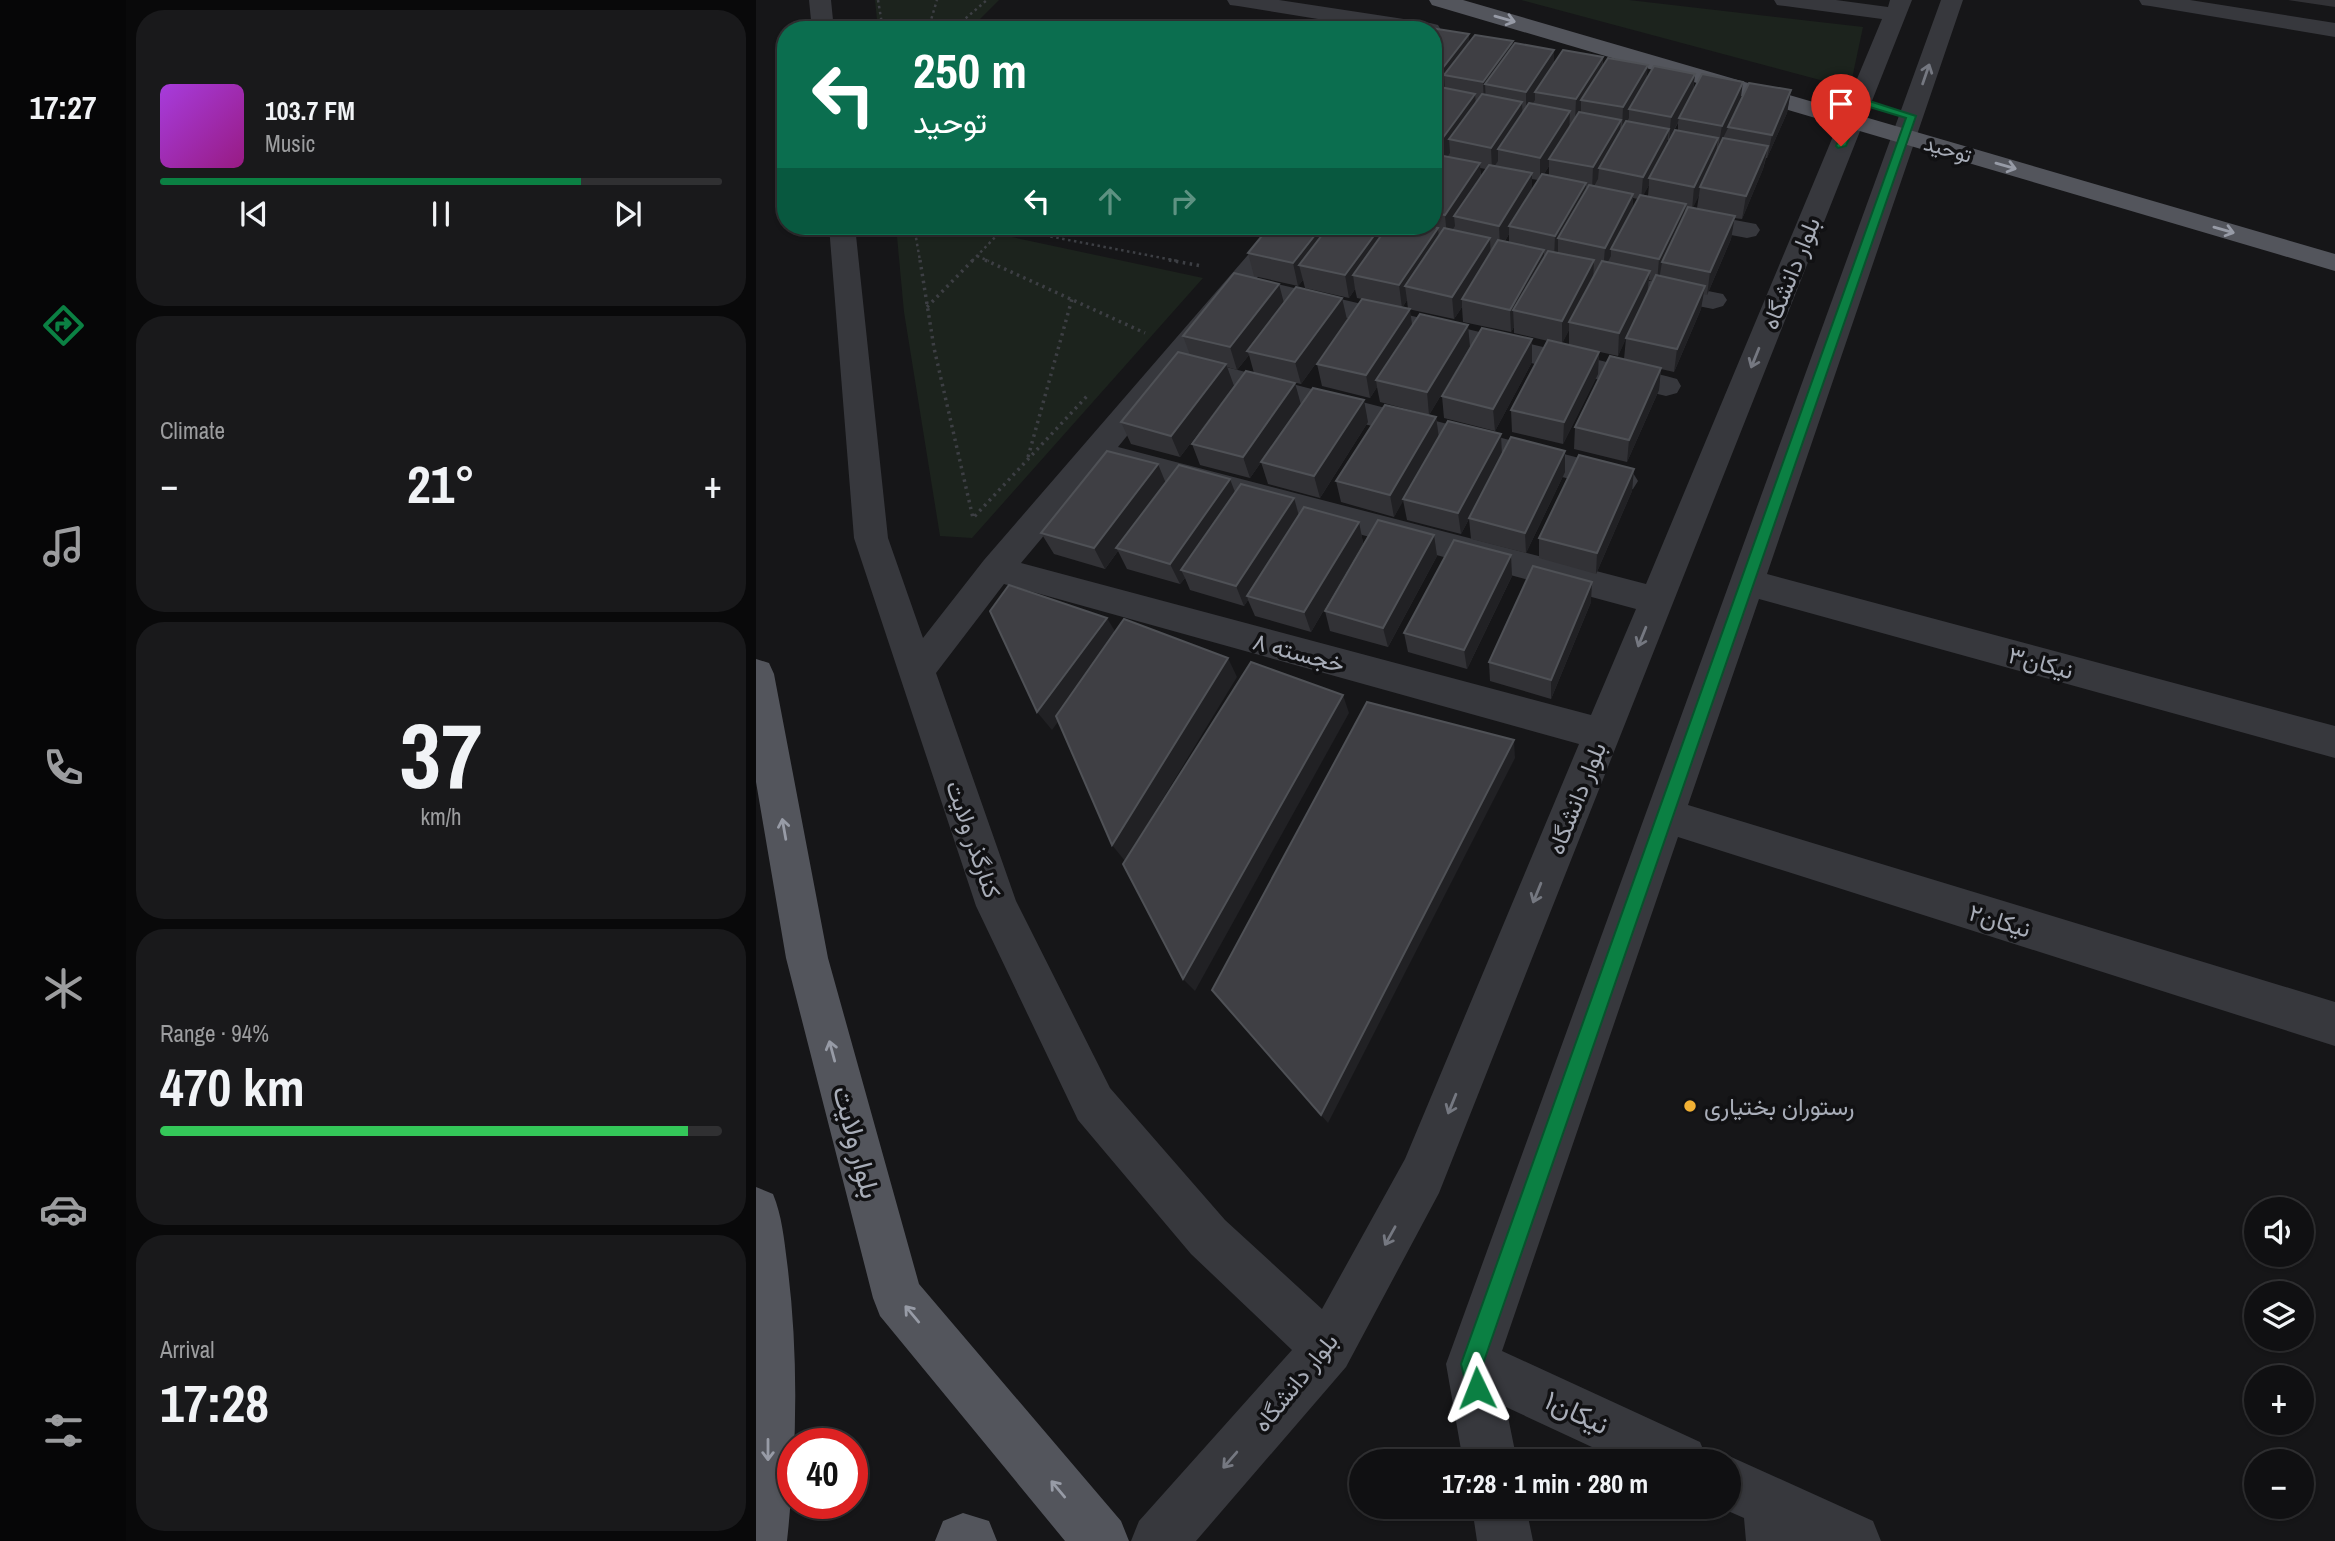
<!DOCTYPE html>
<meta charset="utf-8">
<style>
:root{--surface:#101012;--page:#19191b;--text:#f1f3f6;--muted:#9c9d9f;--line:#303032;--accent:#0b8043}
body{margin:0;font-family:"Archivo Narrow",Vazirmatn,sans-serif;background:var(--page);color:var(--text);height:100vh;display:flex;flex-direction:column;font-size:26px;white-space:nowrap}
*{box-sizing:border-box;margin:0}
p{font-size:23px;color:var(--muted)}
.icon{flex:none;width:38px;height:38px;fill:none;stroke:currentColor;stroke-width:2;stroke-linecap:round;stroke-linejoin:round}
.map{position:relative;flex:1;overflow:hidden}
.panel{display:flex;flex-direction:column;gap:10px;padding:10px;background:#09090a;width:630px}
.panel>*{flex:none}
.hud{position:absolute;left:21px;top:21px;width:665px;height:214px;border-radius:28px;box-shadow:0 2px 5px #0004,0 0 0 2px var(--line);background:#0b6e4f;color:#fff;overflow:hidden}
.buttons{position:absolute;left:1488px;top:1197px;display:grid;gap:14px}
.buttons a{display:grid;place-items:center;width:70px;height:70px;border-radius:50%;background:var(--surface);box-shadow:0 2px 5px #0004,0 0 0 2px var(--line);font-size:35px}
.speed{position:absolute;left:21px;top:1428px;display:flex;gap:14px;font-size:35px;font-weight:700;text-align:center}
.speed>*{display:grid;place-content:center;width:91px;height:91px;border-radius:50%;background:var(--surface);box-shadow:0 2px 5px #0004,0 0 0 2px var(--line);line-height:1}
.speed .limit{border:10px solid #d22;background:#fff;color:#111}
.pin{position:absolute;display:grid;place-items:center;width:60px;height:60px;color:#fff;margin:-72px -30px;border-radius:50% 50% 50% 0;rotate:-45deg;box-shadow:0 0 7px #0007}
.pin .icon{rotate:45deg}
.me{position:absolute;width:77px;margin:-38px;rotate:358deg;stroke-linejoin:round;filter:drop-shadow(0 0 5px #0008)}
.turn{display:flex;align-items:center;gap:24px;height:147px;padding:0 21px;font-size:32px}
.turn .icon{width:91px;height:91px;stroke-width:2.5}
.turn b{display:block;font-size:49px;line-height:60px}
.lanes{display:flex;align-items:center;height:66px;padding:0 21px;background:#0003;justify-content:center;gap:35px;direction:ltr}
.lanes .off{opacity:.35}
.big{font-size:52px;font-weight:700;line-height:1.1}
.panel .card{flex:1;display:flex;flex-direction:column;justify-content:center;gap:10px;min-width:0;padding:0 24px;border-radius:28px;background:var(--page)}
.panel .dial{align-items:center;gap:0}
.dial b{font-size:91px;line-height:1}
.song{display:flex;align-items:center;gap:21px}
.cover{width:84px;height:84px;border-radius:10px;background:linear-gradient(135deg,hsl(280 70% 55%),hsl(310 70% 35%))}
.played{height:7px;border-radius:4px;background:linear-gradient(90deg,var(--accent) 75%,var(--line) 75%)}
.keys{display:flex;justify-content:space-around;direction:ltr}
.heat{display:flex;justify-content:space-between;align-items:center;font-size:38px;direction:ltr}
.charge{height:10px;border-radius:5px;background:linear-gradient(90deg,#34c759 94%,var(--line) 0)}
.trip{position:absolute;left:593px;top:1449px;width:392px;height:70px;border-radius:35px;background:var(--surface);box-shadow:0 2px 5px #0004,0 0 0 2px var(--line);font-weight:700;line-height:70px;text-align:center}
main{display:flex;flex:1;min-height:0}
.dock{display:flex;flex-direction:column;width:126px;justify-content:space-around;align-items:center;background:#060607;color:var(--muted)}
.dock .icon{width:49px;height:49px}
.dock .on{color:var(--accent)}
.dock b{font-size:32px;color:var(--text)}
.map>svg:first-child{display:block}
</style>
<main>
<nav class="dock">
<b>17:27</b>
<svg class="icon on" aria-label="directions" viewBox="0 0 24 24"><path d="M12 3l9 9-9 9-9-9zM9 14v-3h6M13 9l2 2-2 2"/></svg>
<svg class="icon" aria-label="music" viewBox="0 0 24 24"><path d="M9 18V5l10-2v13"/><circle cx="6" cy="18" r="3"/><circle cx="16" cy="16" r="3"/></svg>
<svg class="icon" aria-label="phone" viewBox="0 0 24 24"><path d="M5 4h4l2 5-3 2q2 4 5 5l2-3 5 2v4C11 20 4 13 5 4z"/></svg>
<svg class="icon" aria-label="climate" viewBox="0 0 24 24"><path d="M12 3v18M4 7l16 10M4 17L20 7"/></svg>
<svg class="icon" aria-label="car" viewBox="0 0 24 24"><path d="M5 17H2v-5l4-1 3-4h7l3 4 3 1v5h-3M9 17h6M6 11h13"/><circle cx="7" cy="17" r="2"/><circle cx="17" cy="17" r="2"/></svg>
<svg class="icon" aria-label="filters" viewBox="0 0 24 24"><path d="M4 7h16M4 17h16"/><circle cx="9" cy="7" r="2"/><circle cx="15" cy="17" r="2"/></svg>
</nav>
<section class="panel">
<div class="card">
<div class="song"><i class="cover"></i><div><b>103.7 FM</b><p>Music</p></div></div>
<div class="played"></div>
<div class="keys"><svg class="icon" aria-label="previous" viewBox="0 0 24 24"><path d="M18 5L8 12l10 7zM5 5v14"/></svg><svg class="icon" aria-label="pause" viewBox="0 0 24 24"><path d="M8 5v14M16 5v14"/></svg><svg class="icon" aria-label="next" viewBox="0 0 24 24"><path d="M6 5l10 7-10 7zM19 5v14"/></svg></div>
</div>
<div class="card"><p>Climate</p>
<div class="heat"><a>−</a><b class="big">21°</b><a>+</a></div>
</div>
<div class="card dial"><b>37</b><p>km/h</p></div>
<div class="card"><p>Range · 94%</p><b class="big">470 km</b><div class="charge"></div></div>
<div class="card"><p>Arrival</p><b class="big">17:28</b></div>
</section>
<div class="map">
<svg width="1579" height="1541" viewBox="0 0 1579 1541">
<rect width="100%" height="100%" fill="#161618"/>
<g fill="#1c231d">
<path d="M119,0H243L219,24L232,30H122Z"/>
<path d="M765,0H873L1107,27L1094,88Z"/>
<path d="M140,226H259L251,236L447,278L216,538L184,536L148,312Z"/>
</g>
<g fill="none" stroke-linecap="round" stroke-linejoin="round">
<g stroke="#3d3f44" stroke-width="2.5" stroke-dasharray="2.5 3.5" stroke-linecap="butt">
<path d="M122,0L127,30"/>
<path d="M172,30L181,0"/>
<path d="M196,30L231,0"/>
<path d="M158,226L164,261"/>
<path d="M252,226L250,228L422,261"/>
<path d="M221,256L233,261"/>
<path d="M216,261L249,227"/>
</g>
<g stroke="#3d3f44" stroke-width="3.5" stroke-dasharray="2.5 4.5" stroke-linecap="butt">
<path d="M164,260L178,348L217,518L333,394"/>
<path d="M229,260L389,333"/>
<path d="M413,260L446,266"/>
<path d="M171,307L217,260"/>
<path d="M272,457L316,299"/>
</g>
<g fill="#37383d" fill-rule="evenodd">
<path d="M53,0H75L78,30H56Z"/>
<path d="M471,0H523L674,23L682,25L685,30L677,36V30H630L482,6L474,5Z"/>
<path d="M1018,0H1080L1132,7L1134,0H1156L683,1193L590,1367L440,1541H375L383,1521L536,1350L435,1254L322,1120L220,906L98,538L73,226H99L132,538L167,638L228,560L517,226H544L500,279L910,376L921,379L925,386L921,393L910,396L488,293L435,358L866,469L877,473L882,481L877,489L866,493L421,374L362,447L890,584L1126,19L1029,6L1021,5ZM347,465L351,466L880,609L835,715L265,563ZM248,584L823,744L649,1159L566,1309L469,1220L354,1088L260,901L180,673Z"/>
<path d="M1185,0H1207L1011,574L1579,726V758L1003,599L932,805L1579,1002V1046L922,837L746,1351L944,1442L952,1461H866L750,1407L761,1461H707L690,1364Z"/>
<path d="M1383,0H1434L1579,23V37L1394,6L1386,5Z"/>
<path d="M925,210L1000,224L1004,230L1000,236L991,238L916,224L912,218L916,212Z"/>
<path d="M897,280L967,294L971,300L967,306L957,309L887,295L883,289L887,283Z"/>
<path d="M973,1456L1117,1521L1125,1541H990L988,1518L963,1507H973V1461H960Z"/>
<path d="M716,1507H770L777,1541H721Z"/>
</g>
<g fill="#53555c" fill-rule="evenodd">
<path d="M673,0H707L1579,254V271L676,5Z"/>
<path d="M0,659L13,663L18,674L72,958L163,1284L365,1521L373,1541H309L124,1316L117,1298L30,958L0,782Z"/>
<path d="M0,1187L17,1194C26,1216 28,1239 31,1262C43,1355 41,1449 31,1541H0Z"/>
<path d="M207,1513L233,1521L241,1541H179L187,1521Z"/>
</g>
</g>
<g fill="#323236" fill-rule="evenodd">
<path d="M1532,0H1579V7Z"/>
<path d="M677,30L713,41H757V46L798,64L847,57V67L891,79L939,74L937,92L984,101L1035,90L1031,113L1011,158H1010L1007,169L986,219L978,218L975,239L951,295L947,294L945,309L918,372L905,369L903,390L871,462L818,449L819,427L868,359L870,338L862,356L813,345V330L806,343L843,352L842,374L807,444L756,432L755,410L792,341L758,333V327L755,332L707,322L706,307L698,319L652,309L651,300L646,308L656,326L714,347L673,415L624,402L621,387L614,398L566,386L561,364L606,299L601,298L599,289L593,298L549,288L547,280L542,286L498,276L492,253L514,226H631V227L632,226H677ZM922,123V130L911,146V140H913ZM793,166V175L788,174ZM724,168L730,169L725,176ZM776,179L782,180L776,189ZM893,185L892,196L887,195ZM943,195L941,208L937,207ZM877,198L882,199L876,210ZM753,234V242L749,241ZM893,280L897,281L892,293Z"/>
<path d="M586,298L591,320L545,384L503,374L539,383L545,405L494,478L444,465L436,444L498,373L493,355L481,370L471,367L478,386L424,457L375,444L365,422L434,355L427,336L528,303Z"/>
<path d="M776,339V362L739,431L688,418L686,396Z"/>
<path d="M680,417L683,437L746,455L809,451V472L770,553L715,539L713,519L705,534L651,520L647,500L638,517L585,502L580,481Z"/>
<path d="M612,422L564,498L512,484L505,462Z"/>
<path d="M878,469L876,491L840,574L783,558V538Z"/>
<path d="M410,482L479,492L538,498L543,515L603,522L607,543L555,632L499,616L492,600L488,606L434,590L429,578L424,584L371,569L362,551L349,569L298,554L285,533Z"/>
<path d="M678,535L681,556L632,647L574,631L569,611Z"/>
<path d="M756,576L711,669L652,652L648,633Z"/>
<path d="M835,602L795,699L734,681L733,662Z"/>
</g>
<g fill="#212124">
<path d="M713,34L714,57L688,75L689,91L684,97L682,74Z"/>
<path d="M757,41V64L729,84L730,102L728,105L727,82Z"/>
<path d="M798,50V73L779,92V100L770,114V92Z"/>
<path d="M847,57L846,80L825,100V113L819,122L820,99Z"/>
<path d="M892,65L890,87L873,109V118L866,130L867,107Z"/>
<path d="M939,74L936,96L923,118L922,122L913,140L915,117Z"/>
<path d="M987,82L984,104L962,148L966,126Z"/>
<path d="M1035,90L1031,113L1011,158L1016,135Z"/>
<path d="M719,94L721,117L693,139L694,153L688,162L686,139Z"/>
<path d="M766,102L767,124L742,149V161L736,170L735,148Z"/>
<path d="M814,111L813,134L793,159V166L784,181V158Z"/>
<path d="M865,120L863,143L843,168L842,179L836,190L837,167Z"/>
<path d="M913,129L910,152L893,178V185L885,200L887,177Z"/>
<path d="M962,138L959,161L944,187L943,195L936,210L938,187Z"/>
<path d="M1012,146L1007,169L986,219L990,196Z"/>
<path d="M724,163L725,186L698,216L699,226L691,238L689,215Z"/>
<path d="M776,173V196L753,226V234L744,249L743,226Z"/>
<path d="M830,183L829,206L802,238V253L798,259L799,236Z"/>
<path d="M877,194L876,217L855,249V256L847,271L849,248Z"/>
<path d="M930,204L927,227L906,262L904,274L901,282L903,259Z"/>
<path d="M979,216L975,239L951,295L954,272Z"/>
<path d="M566,226H584L543,265L547,280L542,286L537,263Z"/>
<path d="M625,226H631L633,241L597,275L599,289L593,298L589,275Z"/>
<path d="M682,228L684,251L649,286L651,300L646,308L643,285Z"/>
<path d="M734,238L735,261L706,299V307L698,319L696,297Z"/>
<path d="M788,250V273L757,310L758,327L755,332L754,310Z"/>
<path d="M838,260L837,283L813,322V330L806,344V321Z"/>
<path d="M894,271L891,294L862,356L863,333Z"/>
<path d="M523,284L529,307L491,351L493,355L481,370L474,347Z"/>
<path d="M949,286L945,309L918,372L921,349Z"/>
<path d="M586,298L591,320L545,384L539,362Z"/>
<path d="M654,309L657,332L620,380L621,387L614,398L610,375Z"/>
<path d="M712,325L714,347L673,415L671,392Z"/>
<path d="M776,339V362L739,431L737,409Z"/>
<path d="M843,352L842,374L807,444L808,422Z"/>
<path d="M470,364L478,386L424,457L415,436Z"/>
<path d="M905,368L903,390L871,462L873,440Z"/>
<path d="M539,383L545,405L494,478L487,457Z"/>
<path d="M608,400L612,422L564,498L558,476Z"/>
<path d="M680,417L683,439L638,517L634,495Z"/>
<path d="M745,434L746,456L705,534L702,513Z"/>
<path d="M809,451V472L770,553L769,533Z"/>
<path d="M402,464L411,486L360,548L362,551L349,569L338,548Z"/>
<path d="M878,469L876,491L840,574L841,553Z"/>
<path d="M474,479L482,500L425,570L429,578L424,584L414,564Z"/>
<path d="M538,498L544,520L491,596L492,600L488,606L480,586Z"/>
<path d="M603,522L607,543L555,632L548,612Z"/>
<path d="M678,535L681,556L632,647L627,628Z"/>
<path d="M755,555L756,576L711,669L708,650Z"/>
<path d="M836,582L835,602L795,699V680Z"/>
<path d="M351,618L363,638L296,730L281,712Z"/>
<path d="M472,658L481,677L369,861L356,845Z"/>
<path d="M587,695L593,713L439,991L427,979Z"/>
<path d="M758,740L759,758L572,1123L565,1115Z"/>
</g>
<g fill="#3f3f44" stroke="#4f5156" stroke-width="2">
<path d="M675,28L713,34L682,74H677V30H674Z"/>
<path d="M719,35L757,41L727,82L688,75Z"/>
<path d="M759,43L798,50L770,92L729,84Z"/>
<path d="M807,50L847,57L820,99L779,92Z"/>
<path d="M852,58L892,65L867,107L825,100Z"/>
<path d="M898,66L939,74L915,117L873,109Z"/>
<path d="M946,74L987,82L966,126L923,118Z"/>
<path d="M993,83L1035,90L1016,135L972,127Z"/>
<path d="M679,86L719,94L686,139L677,137V89Z"/>
<path d="M726,94L766,102L735,148L693,139Z"/>
<path d="M773,103L814,111L784,158L742,149Z"/>
<path d="M823,112L865,120L837,167L793,159Z"/>
<path d="M870,121L913,129L887,177L843,168Z"/>
<path d="M919,130L962,138L938,187L893,178Z"/>
<path d="M967,138L1012,146L990,196L944,187Z"/>
<path d="M682,155L724,163L689,215L677,212V161Z"/>
<path d="M733,165L776,173L743,226L698,216Z"/>
<path d="M786,174L830,183L799,236L753,226Z"/>
<path d="M833,185L877,194L849,248L802,238Z"/>
<path d="M884,195L930,204L903,259L855,249Z"/>
<path d="M932,207L979,216L954,272L906,262Z"/>
<path d="M514,226H566L537,263L492,253Z"/>
<path d="M573,226H625L589,275L543,265Z"/>
<path d="M632,226H673L682,228L643,285L597,275Z"/>
<path d="M688,228L734,238L696,297L649,286Z"/>
<path d="M742,240L788,250L754,310L706,299Z"/>
<path d="M792,251L838,260L806,321L757,310Z"/>
<path d="M846,261L894,271L863,333L813,322Z"/>
<path d="M478,273L523,284L474,347L427,336Z"/>
<path d="M900,275L949,286L921,349L870,338Z"/>
<path d="M540,287L586,298L539,362L491,351Z"/>
<path d="M606,299L654,309L610,375L561,364Z"/>
<path d="M664,314L712,325L671,392L620,380Z"/>
<path d="M726,328L776,339L737,409L686,396Z"/>
<path d="M792,340L843,352L808,422L755,410Z"/>
<path d="M422,352L470,364L415,436L365,422Z"/>
<path d="M854,356L905,368L873,440L819,427Z"/>
<path d="M490,371L539,383L487,457L436,444Z"/>
<path d="M557,388L608,400L558,476L505,462Z"/>
<path d="M629,405L680,417L634,495L580,481Z"/>
<path d="M692,421L745,434L702,513L647,499Z"/>
<path d="M755,437L809,451L769,533L713,518Z"/>
<path d="M351,451L402,464L338,548L285,533Z"/>
<path d="M823,455L878,469L841,553L783,538Z"/>
<path d="M423,465L474,479L414,564L360,548Z"/>
<path d="M485,484L538,498L480,586L425,570Z"/>
<path d="M548,507L603,522L548,612L491,596Z"/>
<path d="M622,520L678,535L627,628L569,611Z"/>
<path d="M698,540L755,555L708,650L648,633Z"/>
<path d="M777,566L836,582L795,680L733,662Z"/>
<path d="M253,585L351,618L281,712L234,611Z"/>
<path d="M368,619L472,658L356,845L300,716Z"/>
<path d="M495,662L587,695L427,979L367,864Z"/>
<path d="M611,702L758,740L565,1115L456,990Z"/>
</g>
<defs><path id="oneway-shaft" d="M-6 0H5M1.5-3L5.5 0L1.5 3" fill="none" stroke-width="1.6" stroke-linecap="round" stroke-linejoin="round" transform="scale(1.75)"/></defs>
<g stroke="#979ba6">
<use href="#oneway-shaft" transform="translate(749 19) rotate(16)"/>
<use href="#oneway-shaft" transform="translate(1250 166) rotate(16)"/>
<use href="#oneway-shaft" transform="translate(1468 230) rotate(16)"/>
<use href="#oneway-shaft" transform="translate(28 829) rotate(-100)"/>
<use href="#oneway-shaft" transform="translate(76 1051) rotate(-105)"/>
<use href="#oneway-shaft" transform="translate(156 1314) rotate(-130)"/>
<use href="#oneway-shaft" transform="translate(12 1450) rotate(90)"/>
<use href="#oneway-shaft" transform="translate(302 1489) rotate(-130)"/>
</g>
<g stroke="#757881">
<use href="#oneway-shaft" transform="translate(1170 74) rotate(-71)"/>
<use href="#oneway-shaft" transform="translate(999 358) rotate(112)"/>
<use href="#oneway-shaft" transform="translate(886 637) rotate(112)"/>
<use href="#oneway-shaft" transform="translate(781 893) rotate(112)"/>
<use href="#oneway-shaft" transform="translate(696 1104) rotate(112)"/>
<use href="#oneway-shaft" transform="translate(634 1236) rotate(119)"/>
<use href="#oneway-shaft" transform="translate(474 1460) rotate(131)"/>
</g>
<path fill="#0b8043" stroke="#07532c" stroke-width="2" d="M1104,98L1160,116L727,1364L731,1388L728,1396L721,1399L713,1396L705,1364L1150,118L1107,105L1090,146L1082,148L1080,146L1099,101Z"/>
<circle fill="#f2b134" stroke="#111113" stroke-width="2.5" cx="934" cy="1106" r="7"/>
<g text-anchor="middle" dominant-baseline="central" stroke-width="7" stroke-linejoin="round" paint-order="stroke">
<g font-size="21" fill="#a8adb8" stroke="#111113">
<text transform="translate(1192 149) rotate(16)">توحید</text>
</g>
<g font-size="24" fill="#a8adb8" stroke="#111113">
<text transform="translate(1034 273) rotate(-68)">بلوار دانشگاه</text>
<text transform="translate(543 652) rotate(15)">خجسته ۸</text>
<text transform="translate(1285 662) rotate(15)">نیکان۳</text>
<text transform="translate(820 798) rotate(-68)">بلوار دانشگاه</text>
<text transform="translate(218 839) rotate(71)">کنارگذر ولایت</text>
<text transform="translate(1244 920) rotate(17)">نیکان۲</text>
<text transform="translate(539 1382) rotate(-51)">بلوار دانشگاه</text>
</g>
<g font-size="24" fill="#a8adb8" stroke="#111113" text-anchor="start">
<text x="948" y="1106">رستوران بختیاری</text>
</g>
<g font-size="28" fill="#a8adb8" stroke="#111113">
<text transform="translate(101 1142) rotate(75)">بلوار ولایت</text>
<text transform="translate(821 1412) rotate(25)">نیکان۱</text>
</g>
</g>
</svg>
<div class="buttons">
<a><svg class="icon" aria-label="sound" viewBox="0 0 24 24"><path d="M4 9h4l5-4v14l-5-4H4zM17 9q2 3 0 6"/></svg></a>
<a><svg class="icon" aria-label="layers" viewBox="0 0 24 24"><path d="M12 4l9 5-9 5-9-5zM3 14l9 5 9-5"/></svg></a>
<a>+</a>
<a>−</a>
</div>
<div class="speed"><div class="limit">40</div></div>
<div class="pin" style="left:1085px;top:146px;background:#d93025"><svg class="icon" aria-label="arrive" viewBox="0 0 24 24"><path d="M6 21V4h12l-3 4 3 4H6"/></svg></div>
<svg class="me" style="left:721px;top:1388px" viewBox="-20 -20 40 40"><path d="M0-17L14 15 0 8-14 15z" fill="#0b8043" stroke="#fff" stroke-width="4"/></svg>
<div class="trip">17:28 · 1 min · 280 m</div>
<div class="hud">
<div class="turn"><svg class="icon" aria-label="left" viewBox="0 0 24 24"><path d="M17 20v-9H6M10 6l-5 5 5 5"/></svg><div><b>250 m</b>توحید</div></div>
<div class="lanes"><svg class="icon" aria-label="left" viewBox="0 0 24 24"><path d="M17 20v-9H6M10 6l-5 5 5 5"/></svg><svg class="icon off" aria-label="ahead" viewBox="0 0 24 24"><path d="M12 20V5M6 11l6-6 6 6"/></svg><svg class="icon off" aria-label="right" viewBox="0 0 24 24"><path d="M7 20v-9h11M14 6l5 5-5 5"/></svg></div>
</div>
</div>
</main>
